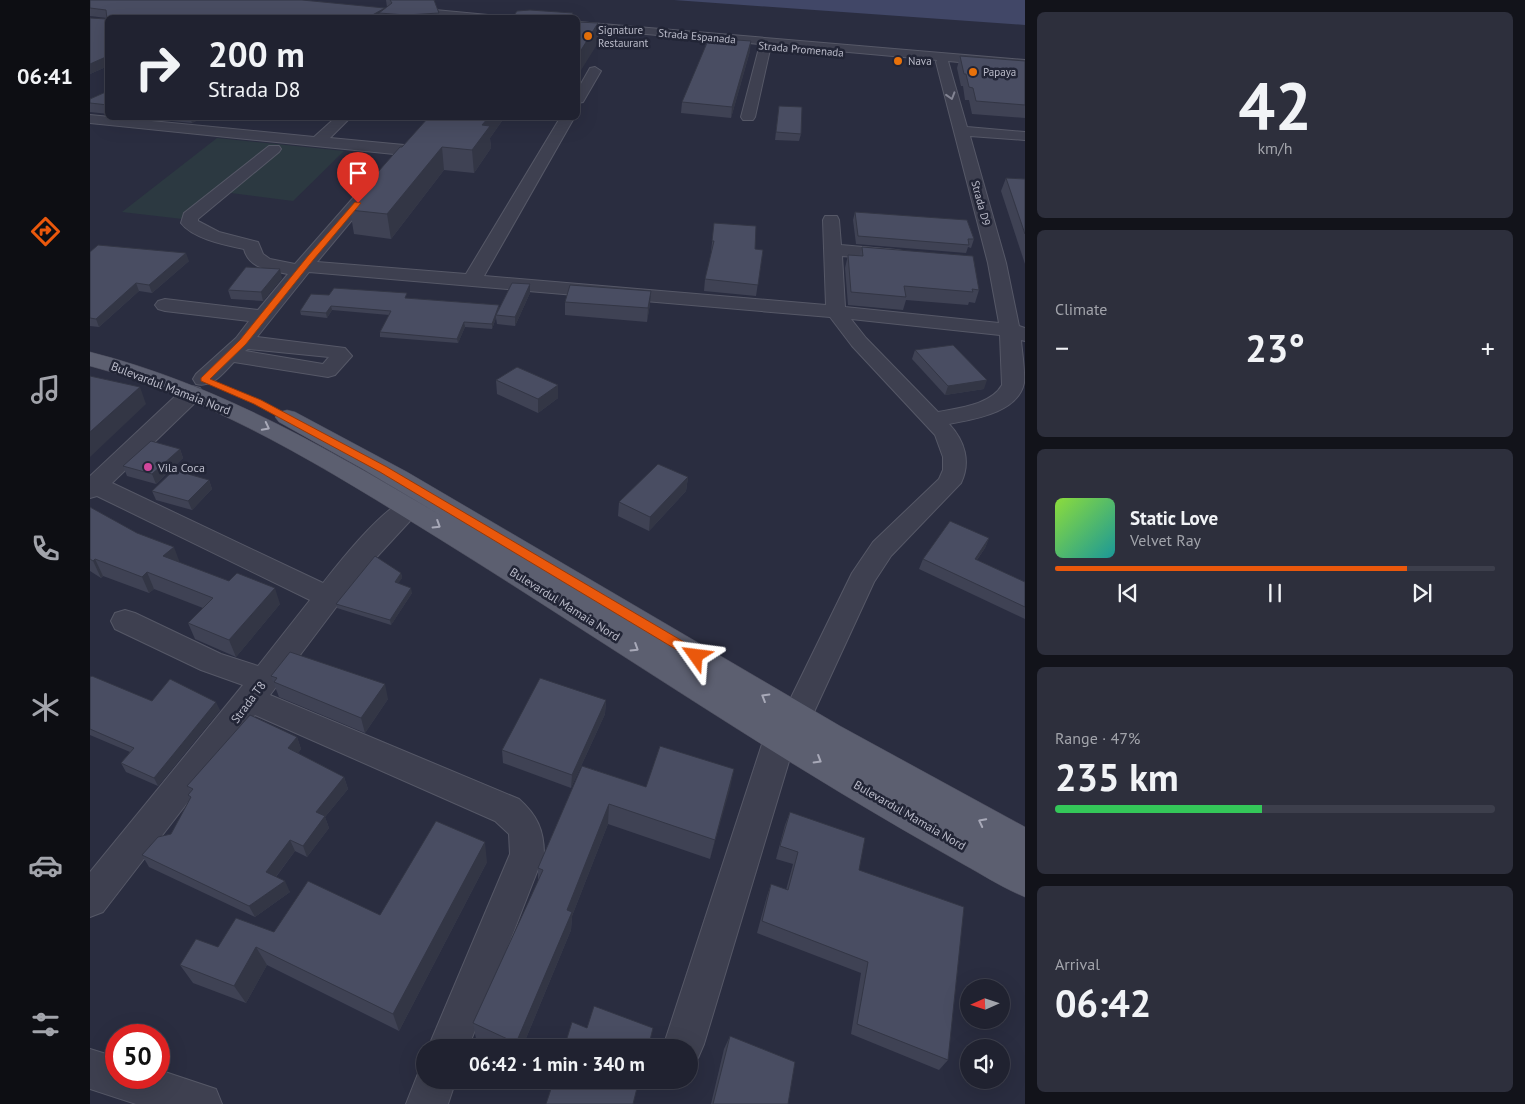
<!DOCTYPE html>
<meta charset="utf-8">
<style>
:root{--surface:#202230;--page:#2d2f3c;--text:#f1f3f6;--muted:#a2a4ab;--line:#3d3f4c;--accent:#ea580c}
body{margin:0;font-family:"PT Sans",sans-serif;background:var(--page);color:var(--text);height:100vh;display:flex;flex-direction:column;font-size:19px;white-space:nowrap}
*{box-sizing:border-box;margin:0}
p{font-size:16px;color:var(--muted)}
.icon{flex:none;width:28px;height:28px;fill:none;stroke:currentColor;stroke-width:2;stroke-linecap:round;stroke-linejoin:round}
.map{position:relative;flex:1;overflow:hidden}
.side{display:flex;flex-direction:column;gap:12px;padding:12px;background:#12131a;width:500px}
.side>*{flex:none}
.hud{position:absolute;left:15px;top:15px;width:475px;height:105px;border-radius:8px;box-shadow:0 5px 20px #0002,0 0 0 1px var(--line);background:#202230;color:var(--text);overflow:hidden}
.needle{width:32px;rotate:267deg}
.buttons{position:absolute;left:870px;top:979px;display:grid;gap:10px}
.buttons a{display:grid;place-items:center;width:50px;height:50px;border-radius:50%;background:var(--surface);box-shadow:0 5px 20px #0002,0 0 0 1px var(--line);font-size:25px}
.speed{position:absolute;left:15px;top:1024px;display:flex;gap:10px;font-size:25px;font-weight:700;text-align:center}
.speed>*{display:grid;place-content:center;width:65px;height:65px;border-radius:50%;background:var(--surface);box-shadow:0 5px 20px #0002,0 0 0 1px var(--line);line-height:1}
.speed .limit{border:8px solid #d22;background:#fff;color:#111}
.pin{position:absolute;display:grid;place-items:center;width:42px;height:42px;color:#fff;margin:-51px -21px;border-radius:50% 50% 50% 0;rotate:-45deg;box-shadow:0 0 5px #0007}
.pin .icon{rotate:45deg}
.me{position:absolute;width:55px;margin:-28px;rotate:301deg;stroke-linejoin:round;filter:drop-shadow(0 0 4px #0008)}
.turn{display:flex;align-items:center;gap:18px;height:105px;padding:0 20px;font-size:22px}
.turn .icon{width:65px;height:65px;stroke-width:2.5}
.turn b{display:block;font-size:35px;line-height:42px}
.big{font-size:38px;font-weight:700;line-height:1.1}
.side .tile{flex:1;display:flex;flex-direction:column;justify-content:center;gap:8px;min-width:0;padding:0 18px;border-radius:8px;background:var(--page)}
.side .dial{align-items:center;gap:0}
.dial b{font-size:65px;line-height:1}
.song{display:flex;align-items:center;gap:15px}
.cover{width:60px;height:60px;border-radius:8px;background:linear-gradient(135deg,hsl(90 70% 55%),hsl(180 70% 35%))}
.played{height:5px;border-radius:2px;background:linear-gradient(90deg,var(--accent) 80%,var(--line) 80%)}
.keys{display:flex;justify-content:space-around;direction:ltr}
.heat{display:flex;justify-content:space-between;align-items:center;font-size:28px;direction:ltr}
.charge{height:8px;border-radius:4px;background:linear-gradient(90deg,#34c759 47%,var(--line) 0)}
.trip{position:absolute;left:326px;top:1039px;width:282px;height:50px;border-radius:25px;background:var(--surface);box-shadow:0 5px 20px #0002,0 0 0 1px var(--line);font-weight:700;line-height:50px;text-align:center}
main{display:flex;flex:1;min-height:0}
.menu{display:flex;flex-direction:column;width:90px;justify-content:space-around;align-items:center;background:#0d0e13;color:var(--muted)}
.menu .icon{width:35px;height:35px}
.menu .on{color:var(--accent)}
.menu b{font-size:22px;color:var(--text)}
.map>svg:first-child{display:block}
</style>
<main>
<nav class="menu">
<b>06:41</b>
<svg class="icon on" aria-label="directions" viewBox="0 0 24 24"><path d="M12 3l9 9-9 9-9-9zM9 14v-3h6M13 9l2 2-2 2"/></svg>
<svg class="icon" aria-label="music" viewBox="0 0 24 24"><path d="M9 18V5l10-2v13"/><circle cx="6" cy="18" r="3"/><circle cx="16" cy="16" r="3"/></svg>
<svg class="icon" aria-label="phone" viewBox="0 0 24 24"><path d="M5 4h4l2 5-3 2q2 4 5 5l2-3 5 2v4C11 20 4 13 5 4z"/></svg>
<svg class="icon" aria-label="climate" viewBox="0 0 24 24"><path d="M12 3v18M4 7l16 10M4 17L20 7"/></svg>
<svg class="icon" aria-label="car" viewBox="0 0 24 24"><path d="M5 17H2v-5l4-1 3-4h7l3 4 3 1v5h-3M9 17h6M6 11h13"/><circle cx="7" cy="17" r="2"/><circle cx="17" cy="17" r="2"/></svg>
<svg class="icon" aria-label="filters" viewBox="0 0 24 24"><path d="M4 7h16M4 17h16"/><circle cx="9" cy="7" r="2"/><circle cx="15" cy="17" r="2"/></svg>
</nav>
<div class="map">
<svg width="935" height="1104" viewBox="0 0 935 1104">
<rect width="100%" height="100%" fill="#2a2d40"/>
<path fill="#2c3941" d="M127,138L254,151L203,201L133,192L101,220L32,212Z"/>
<path fill="#414767" d="M584,0H935V25Z"/>
<g fill="none" stroke-linecap="round" stroke-linejoin="round">
<g stroke="#565867" stroke-width="2">
<g id="minor">
<path d="M313,7L398,15L403,18H357L309,12L307,10L309,8Z"/>
<path d="M488,22L935,60V68L858,61L877,127L935,132V140L880,136L916,263L929,326L935,328V341L931,340C932,353 935,369 934,383C928,413 883,419 859,424C875,441 881,462 871,483L801,556L784,582L718,725L707,729L696,725L692,716L762,573L783,542L849,479L853,470V457L845,435L762,346L740,317L219,272L167,337L255,348L262,356L245,375L238,377L144,362C133,373 123,388 106,384L103,379L106,374L146,338L159,321L75,311L68,309L65,305L68,301L75,299L168,310L198,274C180,270 159,269 154,249C136,245 103,239 91,223L94,213L179,146H189L191,149L189,152L108,219V221L129,232L168,242L173,254L180,259L205,264L278,181H290L292,184L227,262L376,274L470,118H484L394,276L736,305L733,220L735,216H747L749,220L751,245L806,250L812,251L815,255L812,259L806,260L752,256L755,307L909,323L898,263L846,62L847,60L681,45L665,117L663,120H653L651,117L670,44L488,28ZM761,319L910,335L912,385C901,405 868,408 848,412L776,338ZM158,349L239,357L233,364L155,351Z"/>
<path d="M505,67L511,71L493,102L488,103V89L500,68Z"/>
<path d="M0,115L224,137L245,118H260L240,138L314,145L319,147L322,150L319,153L314,155L0,123Z"/>
<path d="M102,386L110,388L113,393L110,398L22,483L233,583C252,559 284,519 309,503C315,499 321,500 328,502L332,508L271,574L180,695L429,799C447,815 454,830 454,854L378,1048H338L420,854L419,834L405,821L165,715L13,912L0,917V872L153,685L111,670L25,629L21,621L25,613L35,610L45,613L131,654L168,666L220,600L7,496L0,498V476L94,388Z"/>
<path d="M690,725L701,729L706,738L614,1044L608,1058L600,1062V1048H575L574,1044L674,738L679,729Z"/>
<path d="M0,1049L26,1057V1078H69V1070L126,1089L132,1104H46L0,1089Z"/>
<path d="M335,1064V1080H366L358,1104H316L331,1066Z"/>
</g>
</g>
<g stroke="#484959" stroke-width="1">
<path id="major" d="M0,352C131,385 247,454 362,522L271,468L189,422L185,417L189,412L197,410L205,412L317,472L750,726L935,827V897C913,888 893,875 873,864C832,841 791,817 751,793C615,711 483,622 348,538C238,470 126,399 0,366Z"/>
</g>
<use href="#minor" fill="#3e4050" fill-rule="evenodd"/>
<use href="#major" fill="#5c5f70" fill-rule="evenodd"/>
</g>
<g fill="#3f4254">
<path d="M0,0L295,9L297,7L296,0H344L349,13V18H18V66L0,74V18L17,19V18L0,16Z"/>
<path d="M660,51L641,118L591,113L592,102Z"/>
<path d="M870,56L935,61V118L882,114L879,100H875L873,86H871L867,68Z"/>
<path d="M18,91V114L0,112V99Z"/>
<path d="M689,106L711,134L709,141L685,140Z"/>
<path d="M52,118H112L102,123Z"/>
<path d="M207,118H243L239,121Z"/>
<path d="M338,118H414L400,138L401,148L384,173L354,170L301,239L264,234L260,210Z"/>
<path d="M916,178L935,179V264L911,191Z"/>
<path d="M765,212L884,239L881,248L878,247L876,253L766,244L763,220Z"/>
<path d="M624,223L665,249L673,250L666,296L614,291L615,279L622,252H621Z"/>
<path d="M772,247L889,290L885,303L879,302L878,305L816,300L813,310L758,305L755,268L758,255L769,256Z"/>
<path d="M0,252L99,261L62,293L49,291L9,327L0,326Z"/>
<path d="M192,278L173,301L141,299L138,290Z"/>
<path d="M440,284V293L425,326L407,324L406,318L402,329L375,327L368,343L290,337V332L299,315L242,310L237,318L211,315L210,311L239,295L317,298L409,305V308Z"/>
<path d="M561,291L560,304L557,322L475,315V302Z"/>
<path d="M825,350L894,389L855,395L822,359Z"/>
<path d="M406,380L468,385V398L448,413L407,394Z"/>
<path d="M90,449L93,458L66,484L37,476L33,466Z"/>
<path d="M598,477L596,491L559,531L528,516L529,502Z"/>
<path d="M119,480L122,489L102,510L66,500L62,491Z"/>
<path d="M0,507L90,563L190,604L146,657L105,639L98,623L113,608L64,589L59,593L13,576L11,578L0,571Z"/>
<path d="M899,538L895,548L887,560L935,582V619L829,569L833,559Z"/>
<path d="M311,573L312,578L308,583L322,593L301,625L247,608L246,604Z"/>
<path d="M181,676L298,699L275,733L189,697Z"/>
<path d="M0,677L62,701L130,710L68,786L36,772L31,763L40,752L0,735Z"/>
<path d="M516,700L515,714L481,788L413,763L412,750Z"/>
<path d="M207,737L211,749L208,753L254,777L258,789L235,817L239,828L217,857L205,851L186,877L200,892L165,917L59,867L52,855L81,834L100,799L98,795L101,792L97,786Z"/>
<path d="M492,766L556,787L644,769L620,859L518,824L482,916L481,930L432,1048H404L386,1039L383,1023L448,882V868Z"/>
<path d="M700,812L769,870L858,1060L849,1070L761,1034L771,973L667,933L677,896L681,884L696,890L703,864L686,859L695,825Z"/>
<path d="M397,862L309,1031L177,965L156,1003L103,983L90,965L128,947L184,932L290,915Z"/>
<path d="M640,1036L698,1104H621L634,1049Z"/>
</g>
<g fill="#333645">
<path d="M295,8L296,13H289L290,18H277Z"/>
<path d="M508,23V43L488,75V55Z"/>
<path d="M661,41L660,51L641,118L642,107Z"/>
<path d="M18,56V66L0,74V64Z"/>
<path d="M100,118H112L102,123Z"/>
<path d="M398,118H414L400,138L401,148L384,173L382,150L392,125Z"/>
<path d="M352,147L354,170L301,239L297,214Z"/>
<path d="M96,253L99,261L62,293L59,285Z"/>
<path d="M190,269L192,278L173,301L171,292Z"/>
<path d="M46,283L49,291L9,327L6,319Z"/>
<path d="M440,284V293L425,326V317Z"/>
<path d="M561,291L560,304L557,322L558,308Z"/>
<path d="M409,305V309L406,315V318L402,329V324Z"/>
<path d="M241,306L242,310L237,318L236,313Z"/>
<path d="M374,322L375,327L368,343L367,339Z"/>
<path d="M897,380L894,389L855,395L858,386Z"/>
<path d="M468,385V398L448,413V399Z"/>
<path d="M50,387L56,404L0,457V432Z"/>
<path d="M90,449L93,458L66,484L62,474Z"/>
<path d="M598,477L596,491L559,531L560,517Z"/>
<path d="M119,480L122,489L102,510L98,501Z"/>
<path d="M899,538L895,548L881,568L885,559Z"/>
<path d="M84,547L90,563L73,556Z"/>
<path d="M5,559L13,576L11,578L3,561Z"/>
<path d="M57,572L64,589L59,593L52,577Z"/>
<path d="M311,573L312,578L306,587L305,582Z"/>
<path d="M185,588L190,604L146,657L139,640Z"/>
<path d="M321,588L322,593L301,625L300,620Z"/>
<path d="M295,684L298,699L275,733L271,718Z"/>
<path d="M516,700L515,714L481,788L482,775Z"/>
<path d="M126,702L130,710L68,786L64,778Z"/>
<path d="M207,737L211,749L203,760L198,748Z"/>
<path d="M644,769L640,789L620,859L625,840Z"/>
<path d="M254,777L258,789L235,817L239,828L217,857L213,846L226,812Z"/>
<path d="M519,804L518,824L482,916L481,930L432,1048H426V1043L477,910Z"/>
<path d="M200,840L205,851L181,883L176,872Z"/>
<path d="M395,842L397,862L309,1031L303,1014Z"/>
<path d="M195,881L200,892L165,917L159,906Z"/>
<path d="M166,947L177,965L156,1003L144,986Z"/>
</g>
<g fill="#494d62" stroke="#333645">
<path d="M0,0H212L295,8L277,18H18V56L0,64V18L17,19L16,10L0,8Z"/>
<path d="M300,0H344L349,13L316,15L289,13L302,3Z"/>
<path d="M440,10L483,13L480,18H422L427,11Z"/>
<path d="M488,22L508,23L488,55Z"/>
<path d="M619,38L661,41L642,107L592,102Z"/>
<path d="M870,56L935,61V105L886,101L883,88L879,87L876,74H874Z"/>
<path d="M18,91V105L0,103V99Z"/>
<path d="M689,106L712,107L711,134L686,132Z"/>
<path d="M338,118H398L392,125L400,126L382,150L352,147L297,214L260,210L280,181L310,147H312Z"/>
<path d="M916,178L935,179V234Z"/>
<path d="M765,212L877,220L884,239H878L879,245L768,236Z"/>
<path d="M624,223L666,226L665,249L673,250L668,285L615,279L624,241H622Z"/>
<path d="M8,245L96,253L59,285L46,283L6,319L0,318V252Z"/>
<path d="M772,247L883,256L889,290L882,289L883,292L814,286L816,297L761,292L758,255L773,256Z"/>
<path d="M156,267L190,269L171,292L138,290Z"/>
<path d="M422,283L440,284L425,317L406,315Z"/>
<path d="M480,285L561,291L558,308L475,302Z"/>
<path d="M244,288L317,293L315,298L409,305L402,324L374,322L367,339L290,332L301,311L241,306L236,313L210,311L221,294L239,295Z"/>
<path d="M863,345L897,380L858,386L825,350Z"/>
<path d="M427,367L468,385L448,399L406,380Z"/>
<path d="M0,376L50,387L0,432Z"/>
<path d="M61,441L90,449L62,474L33,466Z"/>
<path d="M568,464L598,477L560,517L529,502Z"/>
<path d="M84,470L119,480L98,501L62,491Z"/>
<path d="M0,507L47,533L84,547L73,556L139,581L147,573L185,588L139,640L98,623L123,598L57,572L52,577L5,559L3,561L0,559Z"/>
<path d="M860,521L899,538L885,559L935,582V607L833,559Z"/>
<path d="M285,556L311,573L305,582L321,588L300,620L246,604Z"/>
<path d="M200,652L295,684L271,718L184,682L187,678L181,676Z"/>
<path d="M2,676L62,701L80,679L126,702L64,778L31,763L44,748L0,729V677Z"/>
<path d="M450,678L516,700L482,775L412,750Z"/>
<path d="M160,715L207,737L198,748L254,777L226,812L235,816L213,846L200,840L176,872L195,881L159,906L52,855L68,837L81,834L101,797L98,795L103,789L97,786Z"/>
<path d="M570,746L644,769L625,840L519,804L477,910L482,912L426,1043L383,1023L453,870L448,868L492,766L556,787Z"/>
<path d="M700,812L775,838L769,870L874,907L858,1060L767,1024L778,962L672,921L681,884L698,890L708,852L690,846Z"/>
<path d="M346,821L395,842L303,1014L166,947L144,986L90,965L106,939L128,947L146,918L184,932L218,881L290,915Z"/>
<path d="M504,1006L563,1028L558,1048H474L482,1022L497,1028Z"/>
<path d="M640,1036L705,1062L698,1104H623Z"/>
<path d="M464,1080H549L543,1104H456Z"/>
</g>
<defs><path id="oneway-chevron" d="M-2-3.5L2.5 0L-2 3.5" fill="none" stroke-width="1.6" stroke-linecap="round" stroke-linejoin="round" transform="scale(1.25)"/></defs>
<use stroke="#838493" href="#oneway-chevron" transform="translate(861 96) rotate(73)"/>
<g stroke="#a8a9b8">
<use href="#oneway-chevron" transform="translate(176 427) rotate(27)"/>
<use href="#oneway-chevron" transform="translate(347 525) rotate(32)"/>
<use href="#oneway-chevron" transform="translate(545 648) rotate(32)"/>
<use href="#oneway-chevron" transform="translate(675 697) rotate(-149)"/>
<use href="#oneway-chevron" transform="translate(728 760) rotate(31)"/>
<use href="#oneway-chevron" transform="translate(892 822) rotate(-153)"/>
</g>
<path fill="#ea580c" stroke="#983908" d="M265,202L271,203L224,259L156,344L120,379L171,400L297,467L611,652L613,656L611,659H602L290,472L164,404L111,381V378L150,340L218,256Z"/>
<g fill="#e8710a" stroke="#222536" stroke-width="2">
<circle cx="498" cy="36" r="5"/>
<circle cx="808" cy="61" r="5"/>
<circle cx="883" cy="72" r="5"/>
</g>
<circle fill="#d1479c" stroke="#222536" stroke-width="2" cx="58" cy="467" r="5"/>
<g text-anchor="middle" dominant-baseline="central" stroke-width="5" stroke-linejoin="round" paint-order="stroke">
<g font-size="11" fill="#bbbcca" stroke="#222536" text-anchor="start">
<text x="508" y="30">Signature<tspan x="508" dy="13">Restaurant</tspan></text>
<text x="818" y="61">Nava</text>
<text x="893" y="72">Papaya</text>
</g>
<g font-size="11" fill="#bbbcca" stroke="#222536">
<text transform="translate(607 36) rotate(5)">Strada Espanada</text>
<text transform="translate(711 49) rotate(5)">Strada Promenada</text>
<text transform="translate(891 203) rotate(75)">Strada D9</text>
</g>
<g font-size="12" fill="#bbbcca" stroke="#222536">
<text transform="translate(81 388) rotate(21)">Bulevardul Mamaia Nord</text>
<text transform="translate(475 604) rotate(32)">Bulevardul Mamaia Nord</text>
<text transform="translate(158 702) rotate(-53)">Strada T8</text>
<text transform="translate(820 815) rotate(30)">Bulevardul Mamaia Nord</text>
</g>
<g font-size="12" fill="#bbbcca" stroke="#222536" text-anchor="start">
<text x="68" y="467">Vila Coca</text>
</g>
</g>
</svg>
<div class="buttons">
<a><svg class="needle" viewBox="-14 -14 28 28"><path d="M0-13l5 13h-10z" fill="#e53935"/><path d="M0 13l5-13h-10z" fill="#a2a4ab"/></svg></a>
<a><svg class="icon" aria-label="sound" viewBox="0 0 24 24"><path d="M4 9h4l5-4v14l-5-4H4zM17 9q2 3 0 6"/></svg></a>
</div>
<div class="speed"><div class="limit">50</div></div>
<div class="pin" style="left:268px;top:203px;background:#d93025"><svg class="icon" aria-label="arrive" viewBox="0 0 24 24"><path d="M6 21V4h12l-3 4 3 4H6"/></svg></div>
<svg class="me" style="left:606px;top:656px" viewBox="-20 -20 40 40"><path d="M0-17L14 15 0 8-14 15z" fill="#ea580c" stroke="#fff" stroke-width="4"/></svg>
<div class="trip">06:42 · 1 min · 340 m</div>
<div class="hud">
<div class="turn"><svg class="icon" aria-label="right" viewBox="0 0 24 24"><path d="M7 20v-9h11M14 6l5 5-5 5"/></svg><div><b>200 m</b>Strada D8</div></div>
</div>
</div>
<section class="side">
<div class="tile dial"><b>42</b><p>km/h</p></div>
<div class="tile"><p>Climate</p>
<div class="heat"><a>−</a><b class="big">23°</b><a>+</a></div>
</div>
<div class="tile">
<div class="song"><i class="cover"></i><div><b>Static Love</b><p>Velvet Ray</p></div></div>
<div class="played"></div>
<div class="keys"><svg class="icon" aria-label="previous" viewBox="0 0 24 24"><path d="M18 5L8 12l10 7zM5 5v14"/></svg><svg class="icon" aria-label="pause" viewBox="0 0 24 24"><path d="M8 5v14M16 5v14"/></svg><svg class="icon" aria-label="next" viewBox="0 0 24 24"><path d="M6 5l10 7-10 7zM19 5v14"/></svg></div>
</div>
<div class="tile"><p>Range · 47%</p><b class="big">235 km</b><div class="charge"></div></div>
<div class="tile"><p>Arrival</p><b class="big">06:42</b></div>
</section>
</main>
